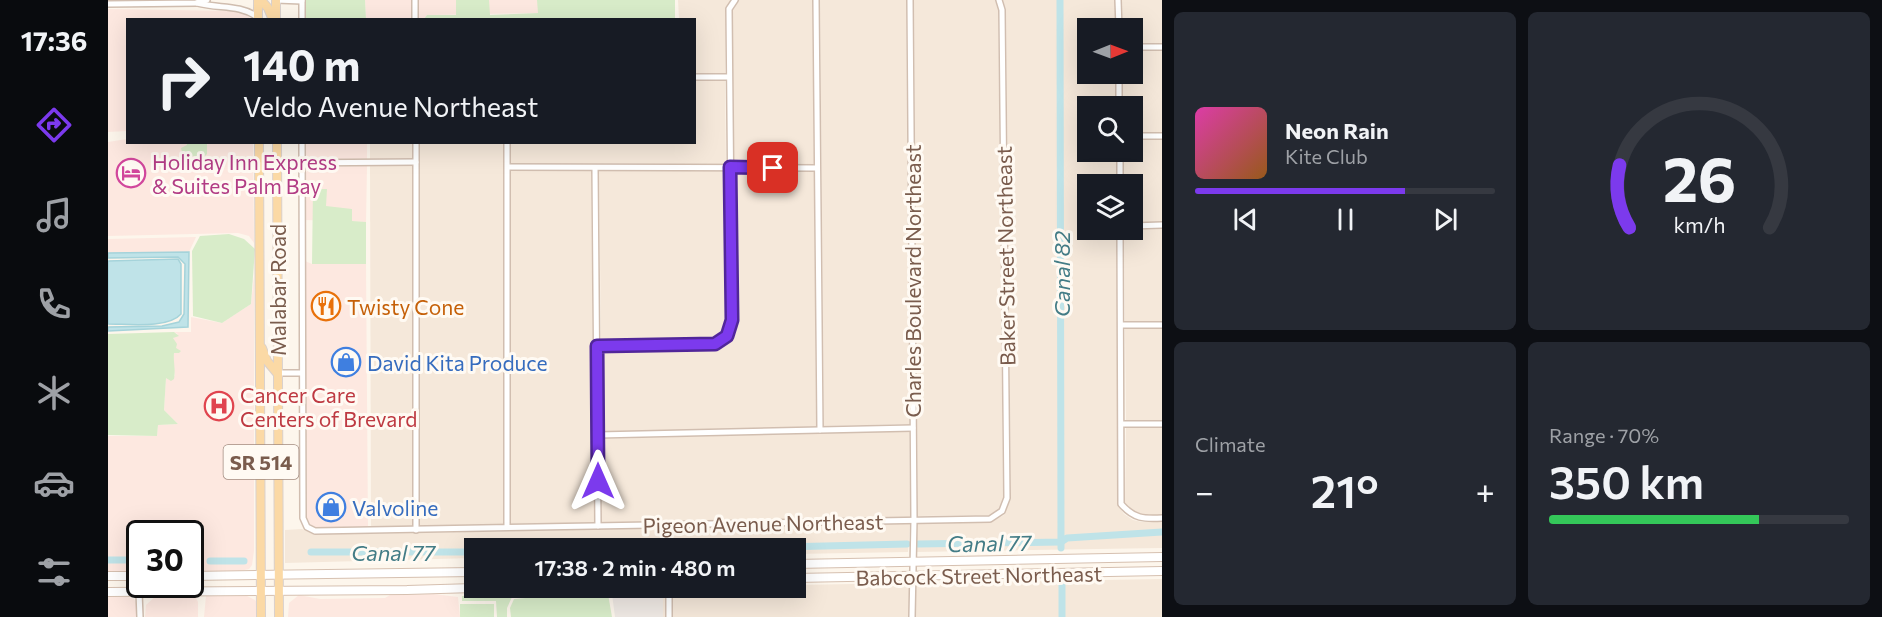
<!DOCTYPE html>
<meta charset="utf-8">
<style>
:root{--surface:#171b24;--page:#242831;--text:#f1f3f6;--muted:#9ea1a6;--line:#363941;--accent:#7c3aed}
body{margin:0;font-family:Commissioner,sans-serif;background:var(--page);color:var(--text);height:100vh;display:flex;flex-direction:column;font-size:22px;white-space:nowrap}
*{box-sizing:border-box;margin:0}
p{font-size:20px;color:var(--muted)}
.icon{flex:none;width:33px;height:33px;fill:none;stroke:currentColor;stroke-width:2;stroke-linecap:round;stroke-linejoin:round}
.map{position:relative;flex:1;overflow:hidden}
.panel{display:flex;flex-direction:column;gap:12px;padding:12px;background:#0d0f14;width:720px}
.panel>*{flex:none}
.guide{position:absolute;left:18px;top:18px;width:570px;height:126px;border-radius:0px;box-shadow:0 6px 24px #0002;background:#171b24;color:var(--text);overflow:hidden}
.needle{width:39px;rotate:89deg}
.buttons{position:absolute;left:969px;top:18px;display:grid;gap:12px}
.buttons a{display:grid;place-items:center;width:66px;height:66px;border-radius:0px;background:var(--surface);box-shadow:0 6px 24px #0002;font-size:30px}
.speed{position:absolute;left:18px;top:520px;display:flex;gap:12px;font-size:30px;font-weight:700;text-align:center}
.speed>*{display:grid;place-content:center;width:78px;height:78px;border-radius:50%;background:var(--surface);box-shadow:0 6px 24px #0002;line-height:1}
.speed .limit{border:3px solid #111;border-radius:9px;background:#fff;color:#111}
.pin{position:absolute;display:grid;place-items:center;width:51px;height:51px;color:#fff;margin:-26px;border-radius:12px;box-shadow:0 3px 9px #0006}
.me{position:absolute;width:66px;margin:-33px;rotate:0deg;stroke-linejoin:round;filter:drop-shadow(0 0 4px #0008)}
.turn{display:flex;align-items:center;gap:21px;height:126px;padding:0 18px;font-size:27px}
.turn .icon{width:78px;height:78px;stroke-width:2.5}
.turn b{display:block;font-size:42px;line-height:51px}
.big{font-size:45px;font-weight:600;line-height:1.1}
.panel .widget{flex:1;display:flex;flex-direction:column;justify-content:center;gap:9px;min-width:0;padding:0 21px;border-radius:9px;background:var(--page)}
.panel .dial{align-items:center;gap:0}
.dial svg{height:156px;overflow:visible;fill:none;stroke:var(--line);stroke-width:7;stroke-linecap:round;text-anchor:middle}
.dial text{fill:var(--text);stroke:none}
.song{display:flex;align-items:center;gap:18px}
.cover{width:72px;height:72px;border-radius:9px;background:linear-gradient(135deg,hsl(320 70% 55%),hsl(30 70% 35%))}
.played{height:6px;border-radius:3px;background:linear-gradient(90deg,var(--accent) 70%,var(--line) 70%)}
.keys{display:flex;justify-content:space-around;direction:ltr}
.heat{display:flex;justify-content:space-between;align-items:center;font-size:33px;direction:ltr}
.charge{height:9px;border-radius:4px;background:linear-gradient(90deg,#34c759 70%,var(--line) 0)}
.panel .tiles{flex:1;display:grid;gap:12px;grid-template-columns:repeat(2,1fr)}
.trip{position:absolute;left:356px;top:538px;width:342px;height:60px;border-radius:0px;background:var(--surface);box-shadow:0 6px 24px #0002;font-weight:600;line-height:60px;text-align:center}
main{display:flex;flex:1;min-height:0}
.tab-bar{display:flex;flex-direction:column;width:108px;justify-content:space-around;align-items:center;background:#090b0e;color:var(--muted)}
.tab-bar .icon{width:42px;height:42px}
.tab-bar .on{color:var(--accent)}
.tab-bar b{font-size:27px;color:var(--text)}
.map>svg:first-child{display:block}
</style>
<main>
<nav class="tab-bar">
<b>17:36</b>
<svg class="icon on" aria-label="directions" viewBox="0 0 24 24"><path d="M12 3l9 9-9 9-9-9zM9 14v-3h6M13 9l2 2-2 2"/></svg>
<svg class="icon" aria-label="music" viewBox="0 0 24 24"><path d="M9 18V5l10-2v13"/><circle cx="6" cy="18" r="3"/><circle cx="16" cy="16" r="3"/></svg>
<svg class="icon" aria-label="phone" viewBox="0 0 24 24"><path d="M5 4h4l2 5-3 2q2 4 5 5l2-3 5 2v4C11 20 4 13 5 4z"/></svg>
<svg class="icon" aria-label="climate" viewBox="0 0 24 24"><path d="M12 3v18M4 7l16 10M4 17L20 7"/></svg>
<svg class="icon" aria-label="car" viewBox="0 0 24 24"><path d="M5 17H2v-5l4-1 3-4h7l3 4 3 1v5h-3M9 17h6M6 11h13"/><circle cx="7" cy="17" r="2"/><circle cx="17" cy="17" r="2"/></svg>
<svg class="icon" aria-label="filters" viewBox="0 0 24 24"><path d="M4 7h16M4 17h16"/><circle cx="9" cy="7" r="2"/><circle cx="15" cy="17" r="2"/></svg>
</nav>
<div class="map">
<svg width="1054" height="617" viewBox="0 0 1054 617">
<rect width="100%" height="100%" fill="#fdf6ec"/>
<g fill="#f5e8da">
<path d="M570,0H623L618,9L617,74H587L586,20L571,19Z"/>
<path d="M631,0H704L706,165L625,164V10Z"/>
<path d="M712,0H798L801,424L716,426Z"/>
<path d="M806,0H887L890,11L895,498L891,509L881,515L810,516Z"/>
<path d="M895,0H1007V28H980V74H1007L1008,106H980V152H1008V184H980V230H1008L1011,425L1009,504L1016,514L1025,520L1034,522H1054V548L808,552L810,523L883,522L896,515L903,498L898,9Z"/>
<path d="M1014,0H1054V43L1025,44L1024,28H1015Z"/>
<path d="M1025,50H1054V133H1025L1024,106H1015V74H1024Z"/>
<path d="M587,81H617L618,164H403V143L586,142Z"/>
<path d="M1054,139V222H1025L1024,184H1016V152H1024L1025,140Z"/>
<path d="M262,143H304V158L262,159Z"/>
<path d="M311,143H395V524L312,526Z"/>
<path d="M304,165V527H263L262,165Z"/>
<path d="M403,170L483,171L486,523L403,524Z"/>
<path d="M618,170L620,320L616,334L606,340L493,343L491,171Z"/>
<path d="M626,170L706,171L708,427L493,432V350L607,347L624,337L628,320Z"/>
<path d="M1054,229V321L1017,322L1016,230Z"/>
<path d="M1054,328V420L1018,421L1017,329Z"/>
<path d="M1054,427V515H1034L1023,511L1017,503L1018,428Z"/>
<path d="M801,431L802,517L494,523V439Z"/>
<path d="M802,523L800,552L687,554V549H366V558L177,563V530L194,529L207,534L312,533Z"/>
<path d="M1054,579V617H555V588H687V585Z"/>
</g>
<g fill="#fde8e0">
<path d="M257,0H546L431,13L319,15L316,19H258Z"/>
<path d="M0,9L131,11L137,13L143,19L20,20L19,131L0,132Z"/>
<path d="M19,139L20,142L78,143L82,156L100,144L99,143H145L146,243L141,236L130,233L0,236V142Z"/>
<path d="M196,143H259V159H204L198,155Z"/>
<path d="M259,166L258,222L197,220V174L200,170L205,167Z"/>
<path d="M88,237L81,252L0,253V239Z"/>
<path d="M197,261L204,264H258L260,527L208,528L203,525L199,518Z"/>
<path d="M146,276V551L144,565L141,569L132,571L83,572L82,534H32L31,572H0V436H49L50,425L70,424L56,410L58,377L67,376L64,358L68,349L65,338L70,334L66,332H83V317L114,323L143,304Z"/>
<path d="M326,594L350,597L352,617H180L181,603L191,595L212,599L277,598L282,595Z"/>
<path d="M137,595L147,600L150,604L151,617H96L98,596Z"/>
<path d="M48,596H87L90,602V617H37L38,605Z"/>
<path d="M0,597H20L26,599L29,605L30,617H0Z"/>
</g>
<path fill="#efe9e4" d="M555,588V617H507L504,594L500,590Z"/>
<g fill="#d8ecc9">
<path d="M196,0H257L258,19L196,20Z"/>
<path d="M348,0H381L382,15L430,13L429,0H567V19H316L319,15H348Z"/>
<path d="M78,143H99V154L95,158L83,156L76,161L73,148L79,145Z"/>
<path d="M205,189H219L218,206L244,209V221L258,222V264H204Z"/>
<path d="M121,234L136,239L147,249L143,304L114,323L85,316L84,251L92,236Z"/>
<path d="M66,332L71,336L65,338L69,344L68,348L73,351L71,353H66C65,361 68,370 66,379L63,381L58,378L56,410L70,424L50,425L49,436L0,435V334Z"/>
<path d="M497,591L500,594L504,617H403L402,608L406,599Z"/>
<path d="M453,592L404,597L399,608V617H389L388,601H354V596Z"/>
<rect x="352" y="604" width="34" height="13"/>
</g>
<g fill="#bfe3e8" stroke="#a5d3da" stroke-width="1.5">
<path d="M81,252L80,327L0,331V327L54,326L71,322L76,314L77,264L70,257L0,258V253Z"/>
<path d="M70,259L73,264V314C60,329 20,324 0,324V261Z"/>
</g>
<g fill="none" stroke-linecap="round" stroke-linejoin="round">
<g stroke="#bfe3e8" stroke-width="7">
<path d="M952,0L953,548"/>
<path d="M810,544L953,542L959,538L1054,532"/>
<path d="M590,549L799,544"/>
<path d="M203,552H366"/>
<path d="M0,560H32"/>
<path d="M82,560L92,561"/>
<path d="M102,561H136"/>
<path d="M954,584V617"/>
</g>
<g stroke="#d1beb0" stroke-width="8">
<g id="street">
<path d="M168,0L194,1"/>
<path d="M194,0V20"/>
<path d="M307,0V20"/>
<path d="M708,0L712,430"/>
<path d="M802,0L806,520L804,617"/>
<path d="M1010,0L1011,28"/>
<path d="M89,3C112,9 130,4 150,17"/>
<path d="M0,4L88,3L99,0"/>
<path d="M1024,47H1054"/>
<path d="M1011,74V106"/>
<path d="M586,77H621"/>
<path d="M1024,136H1054"/>
<path d="M194,142L195,518L199,527L207,531L882,519L894,511L899,498L894,10L891,0"/>
<path d="M308,142V530"/>
<path d="M1012,152V184"/>
<path d="M151,161L180,163L308,162"/>
<path d="M400,167L709,168"/>
<path d="M487,168L490,526"/>
<path d="M1024,226L1054,225"/>
<path d="M1012,230L1013,504C1026,519 1036,519 1054,518"/>
<path d="M1013,325H1054"/>
<path d="M489,346L607,344L619,336L624,320L621,9L627,0"/>
<path d="M169,373H194"/>
<path d="M1014,424H1054"/>
<path d="M490,435L805,428"/>
<path d="M399,527V142"/>
<path d="M561,588V617"/>
<path d="M31,592L32,617"/>
</g>
</g>
<g stroke="#d6c0b0" stroke-width="10">
<g id="secondary">
<path d="M687,564L1054,557"/>
<path d="M0,576H32"/>
<path d="M82,576L366,572"/>
<path d="M687,578L1054,571"/>
<path d="M0,592L299,590L366,588"/>
</g>
</g>
<g stroke="#dad1cd" stroke-width="10">
<g id="primary">
<path d="M153,0L160,8L165,20"/>
<path d="M168,0V20"/>
<path d="M150,20V0"/>
<path d="M151,142L153,617"/>
<path d="M169,142L171,617"/>
<path d="M154,348L159,361L169,373"/>
</g>
</g>
<use href="#street" stroke="#fff" stroke-width="5"/>
<use href="#secondary" stroke="#fff" stroke-width="8"/>
<use href="#primary" stroke="#fbd9a5" stroke-width="8"/>
</g>
<g fill="none" stroke-linecap="round" stroke-linejoin="round">
<g stroke="#51269a" stroke-width="15">
<path id="route" d="M490,481L489,346L607,344L619,336L624,320L622,167L665,168"/>
</g>
<use href="#route" stroke="#7c3aed" stroke-width="10"/>
</g>
<defs>
<g id="hotel-ring" transform="scale(1.5)"><circle r="9.5" fill="#fffaf3" stroke="#d1479c" stroke-width="1.5"/><path d="M-6-4.5h1.5V1H6V5H4.5V3h-9V5H-6ZM-4 0a1.8 1.8 0 1 1 3.6 0ZM.5 0V-2.5h3Q6-2.5 6 0Z" fill="#d1479c"/></g>
<g id="restaurant-ring" transform="scale(1.5)"><circle r="9.5" fill="#fffaf3" stroke="#e8710a" stroke-width="1.5"/><path d="M-5-6h1v4h1v-4h1v4h1v-4h1v5L-1.5 .5V6h-2V.5L-5-1ZM5-6V6H3V1.5H1.5Q1.5-4 5-6Z" fill="#e8710a"/></g>
<g id="shop-ring" transform="scale(1.5)"><circle r="9.5" fill="#fffaf3" stroke="#3f7fe0" stroke-width="1.5"/><path d="M-5-2.5h2.3a2.7 3.5 0 0 1 5.4 0H5L5.5 6h-11ZM-1.5-2.5h3a1.5 2.3 0 0 0-3 0Z" fill="#3f7fe0"/></g>
<g id="hospital-ring" transform="scale(1.5)"><circle r="9.5" fill="#fffaf3" stroke="#e0444e" stroke-width="1.5"/><path d="M-5-5h3v3.5h4V-5h3V5h-3V1.5h-4V5h-3Z" fill="#e0444e"/></g>
</defs>
<g fill-rule="evenodd">
<use href="#hotel-ring" x="23" y="173"/>
<use href="#restaurant-ring" x="218" y="306"/>
<use href="#shop-ring" x="238" y="362"/>
<use href="#hospital-ring" x="111" y="406"/>
<use href="#shop-ring" x="223" y="507"/>
</g>
<g text-anchor="middle" dominant-baseline="central" stroke-width="6" stroke-linejoin="round" paint-order="stroke">
<rect fill="#fffaf3" stroke="#a28b7f" stroke-width="1.5" x="115.5" y="445" width="75" height="34" rx="4.5"/>
<g font-size="20" font-weight="bold" fill="#7a5c4d">
<text x="153" y="462">SR 514</text>
</g>
<g font-size="21" fill="#b23c85" stroke="#fffaf3" text-anchor="start">
<text x="44" y="161">Holiday Inn Express<tspan x="44" dy="24">&amp; Suites Palm Bay</tspan></text>
</g>
<g font-size="21" fill="#7a5c4d" stroke="#fffaf3">
<text transform="translate(897 256) rotate(-91)">Baker Street Northeast</text>
<text transform="translate(804 281) rotate(-90)">Charles Boulevard Northeast</text>
<text transform="translate(169 290) rotate(-90)">Malabar Road</text>
<text transform="translate(655 523) rotate(-1)">Pigeon Avenue Northeast</text>
<text transform="translate(871 575) rotate(-1)">Babcock Street Northeast</text>
</g>
<g font-size="21" fill="#c56008" stroke="#fffaf3" text-anchor="start">
<text x="239" y="306">Twisty Cone</text>
</g>
<g font-size="21" fill="#366cbe" stroke="#fffaf3" text-anchor="start">
<text x="259" y="362">David Kita Produce</text>
<text x="244" y="507">Valvoline</text>
</g>
<g font-size="21" fill="#be3a42" stroke="#fffaf3" text-anchor="start">
<text x="132" y="394">Cancer Care<tspan x="132" dy="24">Centers of Brevard</tspan></text>
</g>
<g font-size="22" font-style="italic" fill="#437c86" stroke="#fffaf3">
<text transform="translate(953 274) rotate(-90)">Canal 82</text>
<text transform="translate(881 543) rotate(-1)">Canal 77</text>
<text x="285" y="552">Canal 77</text>
</g>
</g>
</svg>
<div class="buttons">
<a><svg class="needle" viewBox="-14 -14 28 28"><path d="M0-13l5 13h-10z" fill="#e53935"/><path d="M0 13l5-13h-10z" fill="#9ea1a6"/></svg></a>
<a><svg class="icon" aria-label="search" viewBox="0 0 24 24"><circle cx="10" cy="10" r="6"/><path d="M15 15l6 6"/></svg></a>
<a><svg class="icon" aria-label="layers" viewBox="0 0 24 24"><path d="M12 4l9 5-9 5-9-5zM3 14l9 5 9-5"/></svg></a>
</div>
<div class="speed"><div class="limit">30</div></div>
<div class="pin" style="left:665px;top:168px;background:#d93025"><svg class="icon" aria-label="arrive" viewBox="0 0 24 24"><path d="M6 21V4h12l-3 4 3 4H6"/></svg></div>
<svg class="me" style="left:490px;top:481px" viewBox="-20 -20 40 40"><path d="M0-17L14 15 0 8-14 15z" fill="#7c3aed" stroke="#fff" stroke-width="4"/></svg>
<div class="trip">17:38 · 2 min · 480 m</div>
<div class="guide">
<div class="turn"><svg class="icon" aria-label="right" viewBox="0 0 24 24"><path d="M7 20v-9h11M14 6l5 5-5 5"/></svg><div><b>140 m</b>Veldo Avenue Northeast</div></div>
</div>
</div>
<section class="panel">
<div class="tiles">
<div class="widget">
<div class="song"><i class="cover"></i><div><b>Neon Rain</b><p>Kite Club</p></div></div>
<div class="played"></div>
<div class="keys"><svg class="icon" aria-label="previous" viewBox="0 0 24 24"><path d="M18 5L8 12l10 7zM5 5v14"/></svg><svg class="icon" aria-label="pause" viewBox="0 0 24 24"><path d="M8 5v14M16 5v14"/></svg><svg class="icon" aria-label="next" viewBox="0 0 24 24"><path d="M6 5l10 7-10 7zM19 5v14"/></svg></div>
</div>
<div class="widget dial"><svg viewBox="0 0 100 80">
<path d="M14 69A42 42 0 1 1 86 69"/>
<path d="M14 69A42 42 0 0 1 9 37" stroke="#7c3aed"/>
<text x="50" y="56" font-size="32" font-weight="700">26</text>
<text x="50" y="72" font-size="11">km/h</text>
</svg></div>
<div class="widget"><p>Climate</p>
<div class="heat"><a>−</a><b class="big">21°</b><a>+</a></div>
</div>
<div class="widget"><p>Range · 70%</p><b class="big">350 km</b><div class="charge"></div></div>
</div>
</section>
</main>
